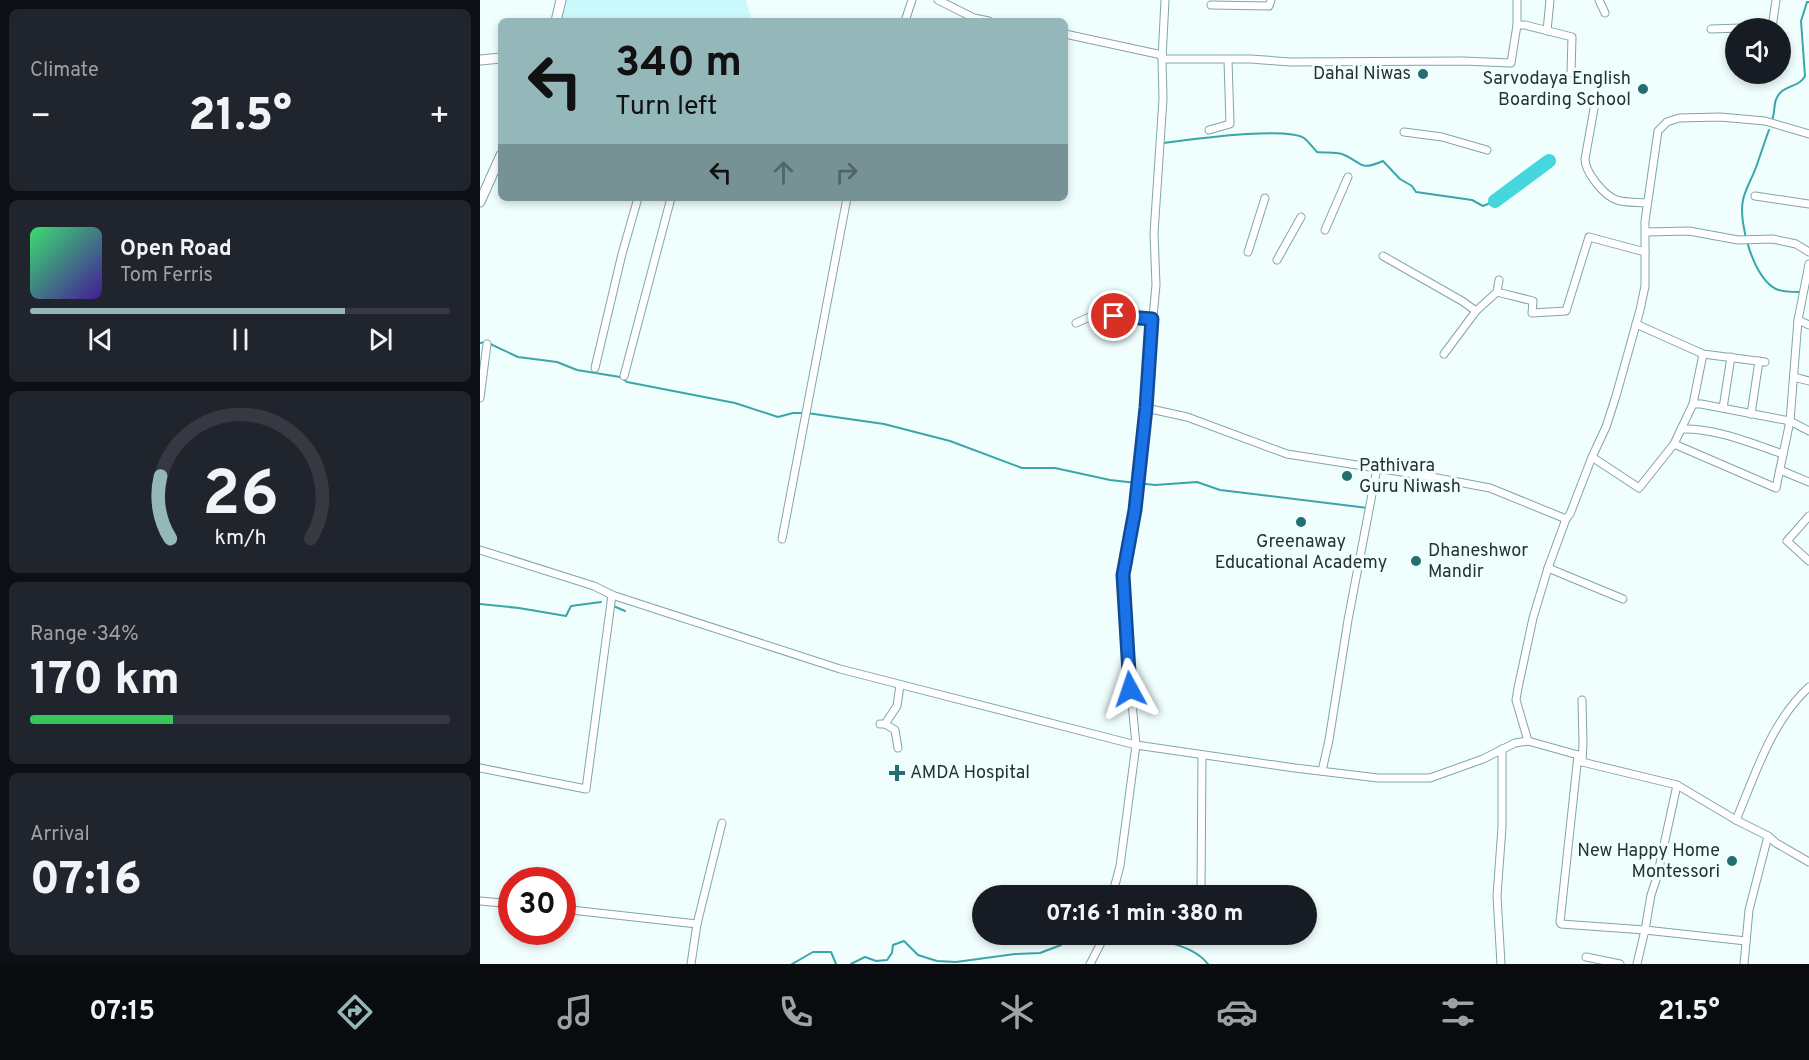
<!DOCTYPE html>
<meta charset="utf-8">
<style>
:root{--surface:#171b24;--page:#20242c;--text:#f1f3f6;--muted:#9ea1a6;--line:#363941;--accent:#94b7ba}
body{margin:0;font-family:Overpass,sans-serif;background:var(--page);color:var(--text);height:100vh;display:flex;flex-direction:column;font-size:22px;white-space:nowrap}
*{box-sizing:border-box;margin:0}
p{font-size:20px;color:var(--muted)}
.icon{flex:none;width:33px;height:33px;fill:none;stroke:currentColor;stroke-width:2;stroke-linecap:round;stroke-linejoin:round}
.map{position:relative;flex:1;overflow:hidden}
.drawer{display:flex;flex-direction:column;gap:9px;padding:9px;background:#0d0f14;width:480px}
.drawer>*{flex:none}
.hud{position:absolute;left:18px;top:18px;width:570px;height:183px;border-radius:9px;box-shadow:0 3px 9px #0003;background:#94b7ba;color:#111;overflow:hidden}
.buttons{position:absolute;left:1245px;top:18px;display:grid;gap:12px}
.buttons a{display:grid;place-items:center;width:66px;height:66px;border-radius:50%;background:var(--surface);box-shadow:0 3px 9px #0003;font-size:30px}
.speed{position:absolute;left:18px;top:867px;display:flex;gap:12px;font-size:30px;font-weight:700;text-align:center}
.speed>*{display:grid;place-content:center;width:78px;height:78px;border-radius:50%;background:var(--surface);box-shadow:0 3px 9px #0003;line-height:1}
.speed .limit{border:9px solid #d22;background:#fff;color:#111}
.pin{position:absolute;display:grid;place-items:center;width:51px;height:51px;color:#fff;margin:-26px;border:3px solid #fff;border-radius:50%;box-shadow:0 2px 6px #0007}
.me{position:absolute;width:66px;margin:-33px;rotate:355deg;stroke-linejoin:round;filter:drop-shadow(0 0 4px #0008)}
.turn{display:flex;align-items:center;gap:21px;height:126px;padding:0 18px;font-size:27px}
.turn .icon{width:78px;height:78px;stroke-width:2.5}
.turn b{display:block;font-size:42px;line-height:51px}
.lanes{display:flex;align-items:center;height:57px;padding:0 18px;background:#0003;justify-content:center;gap:30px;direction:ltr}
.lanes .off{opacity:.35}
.big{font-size:45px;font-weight:800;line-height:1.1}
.drawer .card{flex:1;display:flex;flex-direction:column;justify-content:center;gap:9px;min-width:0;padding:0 21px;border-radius:9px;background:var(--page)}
.drawer .dial{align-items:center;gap:0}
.dial svg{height:156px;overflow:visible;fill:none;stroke:var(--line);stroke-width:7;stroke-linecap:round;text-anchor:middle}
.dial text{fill:var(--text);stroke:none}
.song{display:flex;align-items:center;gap:18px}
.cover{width:72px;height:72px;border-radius:9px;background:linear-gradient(135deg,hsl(140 70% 55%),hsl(260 70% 35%))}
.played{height:6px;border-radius:3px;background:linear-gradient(90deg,var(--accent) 75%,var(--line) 75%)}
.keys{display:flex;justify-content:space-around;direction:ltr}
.heat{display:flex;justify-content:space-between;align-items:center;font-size:33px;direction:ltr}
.charge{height:9px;border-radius:4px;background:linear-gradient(90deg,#34c759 34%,var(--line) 0)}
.trip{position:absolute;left:492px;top:885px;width:345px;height:60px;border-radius:30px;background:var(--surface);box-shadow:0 3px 9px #0003;font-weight:800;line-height:60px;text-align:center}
.tab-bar{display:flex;height:96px;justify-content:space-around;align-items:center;background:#090b0e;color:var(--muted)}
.tab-bar .icon{width:42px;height:42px}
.tab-bar .on{color:var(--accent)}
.tab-bar b{font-size:27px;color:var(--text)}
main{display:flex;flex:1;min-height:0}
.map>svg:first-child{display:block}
</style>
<main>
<section class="drawer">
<div class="card"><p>Climate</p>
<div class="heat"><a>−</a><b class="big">21.5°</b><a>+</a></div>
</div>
<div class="card">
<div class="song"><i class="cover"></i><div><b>Open Road</b><p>Tom Ferris</p></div></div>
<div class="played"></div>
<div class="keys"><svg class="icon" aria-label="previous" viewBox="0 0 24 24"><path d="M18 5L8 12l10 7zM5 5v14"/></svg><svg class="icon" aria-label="pause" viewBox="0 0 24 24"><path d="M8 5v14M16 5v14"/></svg><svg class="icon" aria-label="next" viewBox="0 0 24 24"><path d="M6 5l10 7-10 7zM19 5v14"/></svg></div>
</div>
<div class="card dial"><svg viewBox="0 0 100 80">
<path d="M14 69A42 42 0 1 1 86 69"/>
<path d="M14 69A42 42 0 0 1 9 37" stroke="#94b7ba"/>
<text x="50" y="56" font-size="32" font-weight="700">26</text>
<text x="50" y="72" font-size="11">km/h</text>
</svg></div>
<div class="card"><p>Range · 34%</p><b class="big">170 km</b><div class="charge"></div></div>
<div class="card"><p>Arrival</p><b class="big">07:16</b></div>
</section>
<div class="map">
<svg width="1329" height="964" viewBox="0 0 1329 964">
<rect width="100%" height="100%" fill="#f0fefe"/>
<path fill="#cbf9fb" d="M86,0H266L272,21H81Z"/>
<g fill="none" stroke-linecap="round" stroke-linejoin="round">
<g stroke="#3ba6aa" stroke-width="2">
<path d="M1292,120C1296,111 1292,100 1301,92C1309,85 1320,86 1325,76L1321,21L1327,2H1329"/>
<path d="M1289,130C1284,143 1280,157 1275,170C1271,180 1265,190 1263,200C1258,224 1274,278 1296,289C1303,292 1311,292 1319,292"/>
<path d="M683,143C709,140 805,126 824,138C829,142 833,148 837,152C845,153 855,152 862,154C883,162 878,172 903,161L920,179L932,186L936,192L992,200L1003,206L1015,201"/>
<path d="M0,343L6,342L38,357L77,362L97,370L140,377L147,382L255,403L298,417L313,413H327L404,424L470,441L542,468H575L630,480L675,485L717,482L740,490L888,508"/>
<path d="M0,604L39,608L86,616L91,606L121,602"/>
<path d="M131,605L145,611"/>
<path d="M647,934C672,940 711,942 728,964"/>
<path d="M312,964L333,952H351L356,964"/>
<path d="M371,964L385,957L396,961L407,960L412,953L413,945L424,941L438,955L457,961L476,962L535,954L560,953L581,945L592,934"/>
</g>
<path stroke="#45d7dd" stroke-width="14" d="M1015,201L1069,161"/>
<g stroke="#83a5a6" stroke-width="9">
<g id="street">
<path d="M458,0L494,18L509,21"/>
<path d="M1119,0L1125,13"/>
<path d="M731,5L789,6L791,0"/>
<path d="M425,21L432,0"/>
<path d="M1037,25H1045L1092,37L1091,73"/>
<path d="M1292,28L1296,0"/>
<path d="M1231,29L1292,27"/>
<path d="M1067,31L1070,0"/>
<path d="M585,34L682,55"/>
<path d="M682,59H771L810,62L983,61L1031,63L1037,25V0"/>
<path d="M1114,109L1105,159C1105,172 1124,196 1137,200C1144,203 1159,202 1167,203"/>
<path d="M729,130L750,124L748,60"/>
<path d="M924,132L962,137L1007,150"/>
<path d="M1275,196L1329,204"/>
<path d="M845,230L868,177"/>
<path d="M1166,232L1209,231L1258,240L1293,239L1316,244L1329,252"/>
<path d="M768,252L785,198"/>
<path d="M903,256L982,301L996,311"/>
<path d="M797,260L821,217"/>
<path d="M1019,280L1017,292L1053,301L1052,313L1086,311L1109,237L1165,252"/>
<path d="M1318,320L1329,325"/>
<path d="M596,323L614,315L672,319"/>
<path d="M1156,324L1223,354L1285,362"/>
<path d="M964,354L996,311L1017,292"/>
<path d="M115,368L142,254L158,198"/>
<path d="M144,376L191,198"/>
<path d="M1314,377L1329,381"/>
<path d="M0,398L7,344"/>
<path d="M1213,404L1223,354"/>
<path d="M666,408L707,417L807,454L941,475L1010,488L1086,519"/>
<path d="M1243,408L1251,357"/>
<path d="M1271,414L1279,361"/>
<path d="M1201,429C1236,428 1271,443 1303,454"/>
<path d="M1194,444L1213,404H1221L1310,421L1329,431"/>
<path d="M1112,457L1159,488L1194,444L1296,488L1310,421L1318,320L1329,264"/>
<path d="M1300,470L1329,482"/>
<path d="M1329,516L1307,541L1329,561"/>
<path d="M302,539L367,198"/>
<path d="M0,550L114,586L132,595L360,669L656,745L815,768L898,778H950L1003,759L1035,743L1048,741L1098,755L1102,762L1197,785L1256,820L1288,836L1296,843L1329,862"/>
<path d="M1068,568L1143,599"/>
<path d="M400,724H405L417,706L420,685"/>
<path d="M405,724L415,730L418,748"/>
<path d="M1048,741L1036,700L1038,688L1053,618L1068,568L1086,519L1090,514L1112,457L1126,427L1136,396L1160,310L1165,286V221L1178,131L1187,122L1199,118L1240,117L1285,121L1329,134"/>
<path d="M1098,755L1080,922L1081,924L1165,930L1171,895L1177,877L1197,785"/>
<path d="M1102,762L1103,744L1102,700"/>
<path d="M0,768L106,789L132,595"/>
<path d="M842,771L849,740L868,620L897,468"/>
<path d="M1256,820C1276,773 1291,722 1329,687"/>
<path d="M632,896L640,866L656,745L649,671L643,575L655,510L676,285L674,233L683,99L682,59L685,0"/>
<path d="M719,896L721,892L722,755"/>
<path d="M0,901L32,904"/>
<path d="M82,909L217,924L242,823"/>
<path d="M1106,957L1140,964"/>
<path d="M211,964L217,924"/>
<path d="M610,964L623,939V934"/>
<path d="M1021,964L1017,896L1022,827V749"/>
<path d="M1157,964L1165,930L1266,941"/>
<path d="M1264,964L1269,910L1288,836"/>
</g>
</g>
<g stroke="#83a5a6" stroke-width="11">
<g id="secondary">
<path d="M76,21L81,0"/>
<path d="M0,60L21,58"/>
<path d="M0,202L21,155"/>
</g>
</g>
<use href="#street" stroke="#fff" stroke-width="7"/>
<use href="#secondary" stroke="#fff" stroke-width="9"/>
</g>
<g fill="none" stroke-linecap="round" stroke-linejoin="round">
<g stroke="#114b97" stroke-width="15">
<path id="route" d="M634,316L672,319L666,408L655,510L643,575L650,689"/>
</g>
<use href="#route" stroke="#1a73e8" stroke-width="10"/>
</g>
<g fill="#226e71" stroke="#f0fefe" stroke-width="2">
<circle cx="943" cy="74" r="6"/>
<circle cx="1163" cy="89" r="6"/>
<circle cx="867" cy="476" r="6"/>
<circle cx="821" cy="522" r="6"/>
<circle cx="936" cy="561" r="6"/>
<path d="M414 764h6v6h6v6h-6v6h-6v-6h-6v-6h6z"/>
<circle cx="1252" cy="861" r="6"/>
</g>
<g text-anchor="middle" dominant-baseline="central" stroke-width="6" stroke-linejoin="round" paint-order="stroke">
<g font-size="18" fill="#253334" stroke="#f0fefe" text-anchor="end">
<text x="931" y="74">Dahal Niwas</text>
<text x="1151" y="79">Sarvodaya English<tspan x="1151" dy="21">Boarding School</tspan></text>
<text x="879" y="466" text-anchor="start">Pathivara<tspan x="879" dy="21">Guru Niwash</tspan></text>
<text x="821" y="542" text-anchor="middle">Greenaway<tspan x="821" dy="21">Educational Academy</tspan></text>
<text x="948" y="551" text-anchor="start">Dhaneshwor<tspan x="948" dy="21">Mandir</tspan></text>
<text x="430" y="773" text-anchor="start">AMDA Hospital</text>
<text x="1240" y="851">New Happy Home<tspan x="1240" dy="21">Montessori</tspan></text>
</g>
</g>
</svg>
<div class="buttons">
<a><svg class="icon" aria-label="sound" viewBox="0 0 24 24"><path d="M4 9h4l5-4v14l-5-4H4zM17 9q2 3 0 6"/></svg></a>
</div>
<div class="speed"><div class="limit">30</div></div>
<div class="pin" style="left:634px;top:316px;background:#d93025"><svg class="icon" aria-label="arrive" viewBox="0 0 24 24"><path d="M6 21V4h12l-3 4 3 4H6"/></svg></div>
<svg class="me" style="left:650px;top:689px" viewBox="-20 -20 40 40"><path d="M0-17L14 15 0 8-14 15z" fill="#1a73e8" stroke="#fff" stroke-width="4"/></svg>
<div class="trip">07:16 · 1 min · 380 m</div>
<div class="hud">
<div class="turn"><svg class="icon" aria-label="left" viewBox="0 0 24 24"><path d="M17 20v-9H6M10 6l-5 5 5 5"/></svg><div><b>340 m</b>Turn left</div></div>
<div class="lanes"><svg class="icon" aria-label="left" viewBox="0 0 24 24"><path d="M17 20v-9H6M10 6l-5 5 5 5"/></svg><svg class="icon off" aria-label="ahead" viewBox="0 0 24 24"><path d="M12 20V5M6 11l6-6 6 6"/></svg><svg class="icon off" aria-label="right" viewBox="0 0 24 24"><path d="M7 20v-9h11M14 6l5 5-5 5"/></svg></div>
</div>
</div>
</main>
<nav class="tab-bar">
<b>07:15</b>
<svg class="icon on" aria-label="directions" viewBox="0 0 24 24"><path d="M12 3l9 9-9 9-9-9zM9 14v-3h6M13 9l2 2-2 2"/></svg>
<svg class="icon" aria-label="music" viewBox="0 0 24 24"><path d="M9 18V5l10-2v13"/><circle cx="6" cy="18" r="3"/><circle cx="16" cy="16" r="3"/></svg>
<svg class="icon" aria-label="phone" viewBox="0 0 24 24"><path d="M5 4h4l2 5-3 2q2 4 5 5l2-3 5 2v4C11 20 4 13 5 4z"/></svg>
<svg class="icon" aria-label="climate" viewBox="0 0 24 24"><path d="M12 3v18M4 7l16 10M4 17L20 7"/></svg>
<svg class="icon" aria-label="car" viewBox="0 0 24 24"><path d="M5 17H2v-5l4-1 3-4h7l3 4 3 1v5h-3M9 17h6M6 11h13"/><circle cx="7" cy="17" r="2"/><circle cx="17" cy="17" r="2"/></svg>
<svg class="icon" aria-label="filters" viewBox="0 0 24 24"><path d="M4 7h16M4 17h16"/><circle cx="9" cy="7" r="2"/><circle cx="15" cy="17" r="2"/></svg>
<b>21.5°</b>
</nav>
